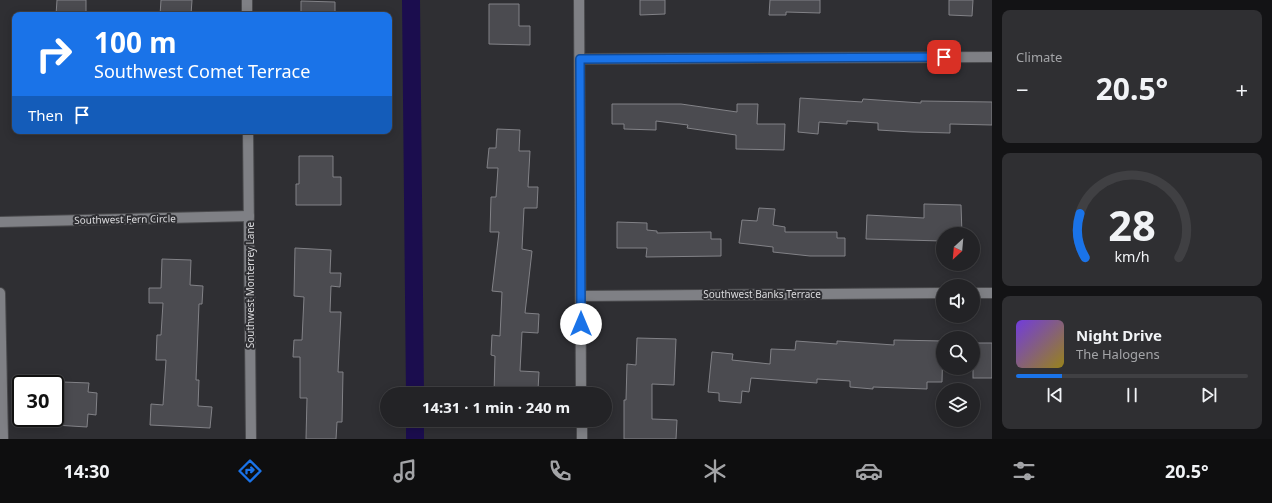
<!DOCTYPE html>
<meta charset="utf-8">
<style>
:root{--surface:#232326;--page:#2f2f32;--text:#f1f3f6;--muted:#a3a4a7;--line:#404043;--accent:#1a73e8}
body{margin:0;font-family:"Noto Sans",sans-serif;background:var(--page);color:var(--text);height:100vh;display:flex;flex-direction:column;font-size:15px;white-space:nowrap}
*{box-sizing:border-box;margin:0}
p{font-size:13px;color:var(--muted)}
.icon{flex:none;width:22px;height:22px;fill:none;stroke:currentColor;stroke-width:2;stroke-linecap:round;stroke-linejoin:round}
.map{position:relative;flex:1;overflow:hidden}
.sheet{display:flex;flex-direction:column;gap:10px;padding:10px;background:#131315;width:280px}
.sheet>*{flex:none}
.banner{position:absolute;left:12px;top:12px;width:380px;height:122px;border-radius:8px;box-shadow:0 2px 10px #0003,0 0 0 1px var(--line);background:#1a73e8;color:#fff;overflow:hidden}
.needle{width:26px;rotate:206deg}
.buttons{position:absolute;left:936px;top:227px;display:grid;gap:8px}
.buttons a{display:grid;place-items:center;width:44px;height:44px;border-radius:50%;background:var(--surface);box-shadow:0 2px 10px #0003,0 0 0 1px var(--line);font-size:20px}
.speed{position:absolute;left:12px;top:375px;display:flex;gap:8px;font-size:20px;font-weight:700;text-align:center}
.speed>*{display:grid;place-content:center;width:52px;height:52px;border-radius:50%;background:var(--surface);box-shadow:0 2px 10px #0003,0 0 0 1px var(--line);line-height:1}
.speed .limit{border:2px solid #111;border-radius:6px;background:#fff;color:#111}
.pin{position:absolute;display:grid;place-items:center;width:34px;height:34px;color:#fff;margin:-17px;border-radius:8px;box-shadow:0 2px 6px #0006}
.me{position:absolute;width:44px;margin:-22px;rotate:0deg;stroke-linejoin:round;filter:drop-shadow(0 0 3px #0008)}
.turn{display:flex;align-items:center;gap:14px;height:84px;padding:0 16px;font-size:18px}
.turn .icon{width:52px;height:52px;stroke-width:2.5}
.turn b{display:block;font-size:28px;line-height:34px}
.then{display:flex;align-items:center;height:38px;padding:0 16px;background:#0003;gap:8px;font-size:15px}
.big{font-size:30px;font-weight:700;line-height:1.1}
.sheet .card{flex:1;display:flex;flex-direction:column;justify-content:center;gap:6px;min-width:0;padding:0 14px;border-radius:8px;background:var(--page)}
.sheet .dial{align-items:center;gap:0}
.dial svg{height:104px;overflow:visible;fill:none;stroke:var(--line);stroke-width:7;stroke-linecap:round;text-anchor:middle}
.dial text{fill:var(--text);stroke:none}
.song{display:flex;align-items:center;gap:12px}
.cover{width:48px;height:48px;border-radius:6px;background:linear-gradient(135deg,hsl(260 70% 55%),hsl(50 70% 35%))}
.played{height:4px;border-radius:2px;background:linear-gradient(90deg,var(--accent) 20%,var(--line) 20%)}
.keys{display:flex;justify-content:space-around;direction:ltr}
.heat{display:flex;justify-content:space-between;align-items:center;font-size:22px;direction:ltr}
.trip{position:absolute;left:380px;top:387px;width:232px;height:40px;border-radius:20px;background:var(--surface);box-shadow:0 2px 10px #0003,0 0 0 1px var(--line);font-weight:700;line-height:40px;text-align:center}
.tab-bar{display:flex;height:64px;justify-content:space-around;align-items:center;background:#0e0e0f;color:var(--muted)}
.tab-bar .icon{width:28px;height:28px}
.tab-bar .selected{color:var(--accent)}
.tab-bar b{font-size:18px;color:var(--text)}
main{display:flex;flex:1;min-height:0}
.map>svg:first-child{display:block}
</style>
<main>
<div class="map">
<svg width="992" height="439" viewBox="0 0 992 439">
<rect width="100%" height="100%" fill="#2f2f33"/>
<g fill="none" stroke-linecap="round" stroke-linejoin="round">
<g stroke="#1b0d4e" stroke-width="18">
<path d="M411,0L415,394"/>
<path d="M415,420V439"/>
</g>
</g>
<g fill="#4b4b50" stroke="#828287">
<path d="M57,0H86V15H56Z"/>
<path d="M161,0H192L191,15H160Z"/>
<path d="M640,0H665V14L640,15Z"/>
<path d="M770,0H820V13L786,12V15H769Z"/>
<path d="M949,0H973L972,16L949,15Z"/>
<path d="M301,1L335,2V15H301Z"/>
<path d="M489,4H519V26H530V45L489,44Z"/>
<path d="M800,98L862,102L863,99L921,103V101L992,102V125L950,124V133L912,132L878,130V123L847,121V124L819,122L818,134L798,132Z"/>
<path d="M612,104H681L737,112V104H758L757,124H785L784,150L736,149V135L687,128L688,125L656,121V130L624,129V124H612Z"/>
<path d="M497,129L520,130L519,151H530L528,187H538L537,208H524L522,249L532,251L525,313L539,314L538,333L522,332L520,371L539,372L538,390H532V394H494L495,356L491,355L492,335L500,336L502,292L492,291L499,232H490L491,197H496L498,168H487L489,148H496Z"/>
<path d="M299,156H333V177H341V205H296V184H299Z"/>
<path d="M924,204L961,205L962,234H943V241L866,239L867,215L924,218Z"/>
<path d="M759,208L775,209L773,225L785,227V232H837V238H845V256H810L773,252V247L739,243L742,220L757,221Z"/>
<path d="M617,222L647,223V230L657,231V233L711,232V239H721V256L646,257L647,248H617Z"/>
<path d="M295,248L331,250L330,273H341L340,287L331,286L330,312H341L338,372H343L342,422H337L336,439H306L307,398H300V357H293L294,340H302L304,297L294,296Z"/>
<path d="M162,259L191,260L190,285L203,286L202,304H199L196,380H199L198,406L212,407L210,428L150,425L151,404L163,405L166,360H156L157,335H161L163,303H149V288H161Z"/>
<path d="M637,338L676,339L674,385L652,384V419L677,420L676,439H624V400H626L627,364L636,365Z"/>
<path d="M894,340L943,341L942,382H927V389L873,387V389L850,387V381L817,379V383L751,378L749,392L742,391L741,403L719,401V393L708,392L712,352L733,354L732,360L770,364L771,349L795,350L796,341L837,344V341L894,345Z"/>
<rect x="973" y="343" width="19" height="35"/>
<path d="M63,382L89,383L88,392L97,393L96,415L88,414L87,427L55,425V407H61Z"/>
</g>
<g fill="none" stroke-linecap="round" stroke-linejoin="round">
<g stroke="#4a4a4d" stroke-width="12">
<g id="street">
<path d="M247,0V15"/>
<path d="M579,0L581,394"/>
<path d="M580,59L992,57"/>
<path d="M248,131L251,439"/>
<path d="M0,222L249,216"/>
<path d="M0,293L3,439"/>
<path d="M973,293H992"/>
<path d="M581,296L943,293"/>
<path d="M582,420V439"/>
</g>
</g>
<use href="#street" stroke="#7f8085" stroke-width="10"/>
</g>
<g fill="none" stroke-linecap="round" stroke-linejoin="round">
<g stroke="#114b97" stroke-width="10">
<path id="route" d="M581,324L580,59L944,57"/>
</g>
<use href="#route" stroke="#1a73e8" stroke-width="7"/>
</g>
<g text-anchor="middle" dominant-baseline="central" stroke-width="4" stroke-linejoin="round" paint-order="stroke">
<g font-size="10" fill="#dadadd" stroke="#2f2f33">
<text transform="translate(125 219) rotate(-1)">Southwest Fern Circle</text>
<text transform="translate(250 285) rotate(-90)">Southwest Monterrey Lane</text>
<text x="762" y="294">Southwest Banks Terrace</text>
</g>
</g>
</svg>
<div class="buttons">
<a><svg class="needle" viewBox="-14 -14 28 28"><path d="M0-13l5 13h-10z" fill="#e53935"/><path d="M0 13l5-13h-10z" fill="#a3a4a7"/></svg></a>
<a><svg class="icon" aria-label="sound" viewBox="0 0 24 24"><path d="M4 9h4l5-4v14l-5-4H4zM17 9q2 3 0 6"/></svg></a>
<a><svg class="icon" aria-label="search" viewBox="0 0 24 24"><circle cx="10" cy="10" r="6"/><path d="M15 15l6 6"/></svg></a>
<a><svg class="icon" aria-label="layers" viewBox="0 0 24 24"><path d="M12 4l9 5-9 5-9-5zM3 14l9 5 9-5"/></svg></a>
</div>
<div class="speed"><div class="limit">30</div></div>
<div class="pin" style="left:944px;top:57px;background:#d93025"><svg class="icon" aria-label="arrive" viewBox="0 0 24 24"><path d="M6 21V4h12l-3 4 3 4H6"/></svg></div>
<svg class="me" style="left:581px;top:324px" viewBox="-20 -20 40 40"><circle r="19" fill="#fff"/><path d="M0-13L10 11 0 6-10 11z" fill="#1a73e8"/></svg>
<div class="trip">14:31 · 1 min · 240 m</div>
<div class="banner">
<div class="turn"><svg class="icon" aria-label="right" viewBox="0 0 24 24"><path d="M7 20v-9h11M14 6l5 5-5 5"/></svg><div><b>100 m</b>Southwest Comet Terrace</div></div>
<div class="then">Then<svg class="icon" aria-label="arrive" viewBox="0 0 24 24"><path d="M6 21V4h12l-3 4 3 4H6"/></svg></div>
</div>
</div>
<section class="sheet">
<div class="card"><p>Climate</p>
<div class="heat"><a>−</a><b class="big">20.5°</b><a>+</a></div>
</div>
<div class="card dial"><svg viewBox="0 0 100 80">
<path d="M14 69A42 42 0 1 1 86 69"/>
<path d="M14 69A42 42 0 0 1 10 35" stroke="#1a73e8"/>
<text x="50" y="56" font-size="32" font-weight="700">28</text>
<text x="50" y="72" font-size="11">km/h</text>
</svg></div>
<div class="card">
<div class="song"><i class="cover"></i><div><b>Night Drive</b><p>The Halogens</p></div></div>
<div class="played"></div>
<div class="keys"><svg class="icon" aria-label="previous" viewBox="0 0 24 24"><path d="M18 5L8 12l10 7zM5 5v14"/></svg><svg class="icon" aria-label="pause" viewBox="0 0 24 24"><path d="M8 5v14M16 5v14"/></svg><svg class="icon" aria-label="next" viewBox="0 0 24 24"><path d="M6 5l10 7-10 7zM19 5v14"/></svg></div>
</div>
</section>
</main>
<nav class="tab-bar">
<b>14:30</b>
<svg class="icon selected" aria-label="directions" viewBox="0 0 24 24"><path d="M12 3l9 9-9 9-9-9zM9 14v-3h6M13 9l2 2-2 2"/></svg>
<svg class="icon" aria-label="music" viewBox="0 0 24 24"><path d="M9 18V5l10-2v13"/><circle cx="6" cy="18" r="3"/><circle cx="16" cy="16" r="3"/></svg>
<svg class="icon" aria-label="phone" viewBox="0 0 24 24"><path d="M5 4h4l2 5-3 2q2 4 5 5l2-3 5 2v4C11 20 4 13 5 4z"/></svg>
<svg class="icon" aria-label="climate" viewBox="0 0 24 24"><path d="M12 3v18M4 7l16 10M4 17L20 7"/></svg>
<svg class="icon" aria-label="car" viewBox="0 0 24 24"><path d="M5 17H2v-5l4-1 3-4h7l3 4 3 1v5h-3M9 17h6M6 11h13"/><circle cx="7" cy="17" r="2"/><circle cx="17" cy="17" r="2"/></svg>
<svg class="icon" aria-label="filters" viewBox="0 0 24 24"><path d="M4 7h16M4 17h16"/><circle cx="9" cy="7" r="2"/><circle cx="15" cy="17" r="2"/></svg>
<b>20.5°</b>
</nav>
